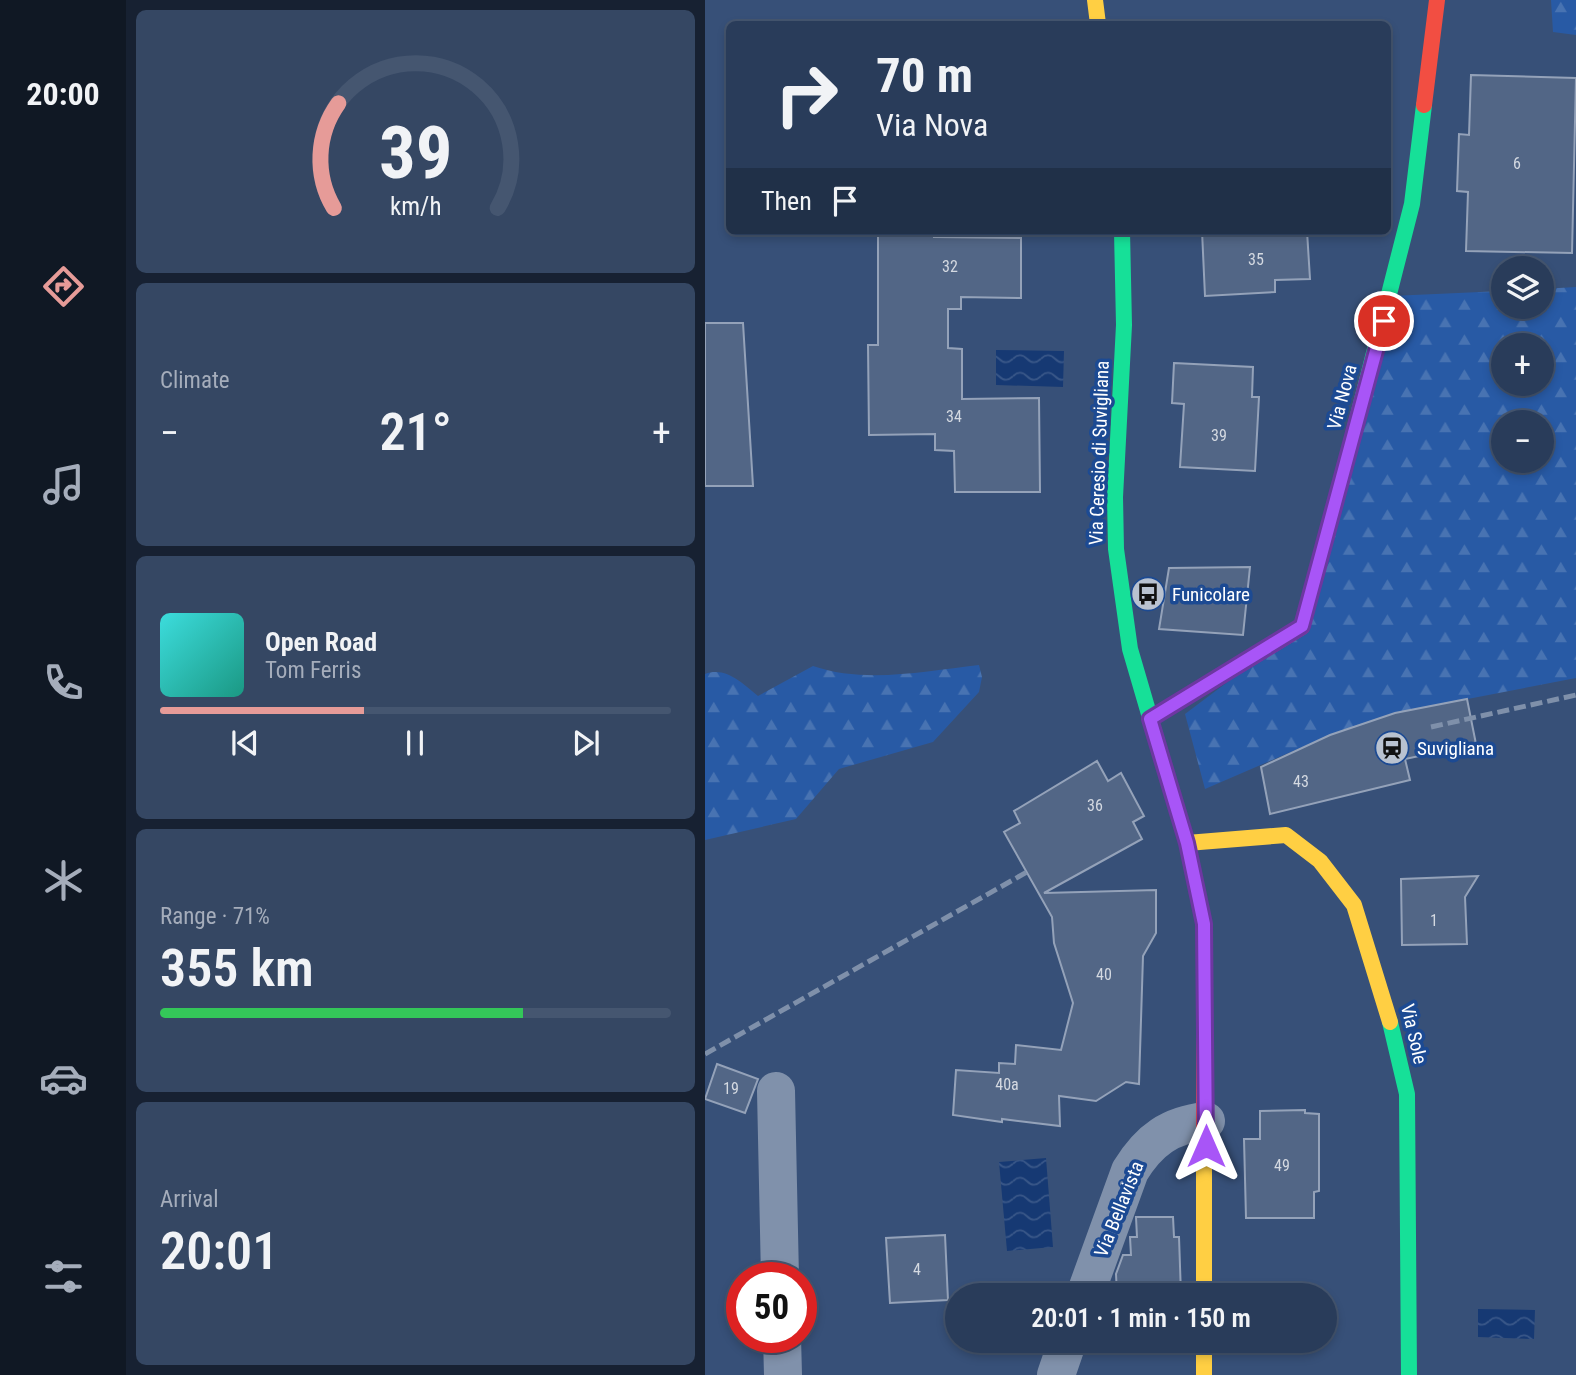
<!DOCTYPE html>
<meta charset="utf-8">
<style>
:root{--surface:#293c5a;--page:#354763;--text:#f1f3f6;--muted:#a5adbb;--line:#455670;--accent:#e69b98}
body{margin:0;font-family:"Roboto Condensed",sans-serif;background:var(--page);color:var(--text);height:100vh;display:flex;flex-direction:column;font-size:26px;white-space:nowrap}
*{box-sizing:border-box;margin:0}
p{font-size:23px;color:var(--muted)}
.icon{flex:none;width:38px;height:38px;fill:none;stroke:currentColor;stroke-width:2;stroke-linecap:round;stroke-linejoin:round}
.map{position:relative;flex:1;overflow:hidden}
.drawer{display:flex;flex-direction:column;gap:10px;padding:10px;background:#172132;width:579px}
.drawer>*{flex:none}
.guide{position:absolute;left:21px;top:21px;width:665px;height:214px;border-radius:10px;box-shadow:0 4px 10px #0003,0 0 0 2px var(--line);background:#293c5a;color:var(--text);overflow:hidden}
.fabs{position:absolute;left:786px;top:256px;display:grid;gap:14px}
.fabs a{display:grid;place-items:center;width:63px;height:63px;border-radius:50%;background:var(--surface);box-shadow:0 4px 10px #0003,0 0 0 2px var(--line);font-size:35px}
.speed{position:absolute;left:21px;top:1262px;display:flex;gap:14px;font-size:35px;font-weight:700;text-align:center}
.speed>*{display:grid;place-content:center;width:91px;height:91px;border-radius:50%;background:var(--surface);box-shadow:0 4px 10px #0003,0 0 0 2px var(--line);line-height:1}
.speed .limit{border:10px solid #d22;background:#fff;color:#111}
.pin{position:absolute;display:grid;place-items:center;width:60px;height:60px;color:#fff;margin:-30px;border:4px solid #fff;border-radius:50%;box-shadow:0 2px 7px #0007}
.me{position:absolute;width:77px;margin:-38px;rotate:0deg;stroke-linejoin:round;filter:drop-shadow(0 0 5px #0008)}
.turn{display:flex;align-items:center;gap:24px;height:147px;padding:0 35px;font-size:32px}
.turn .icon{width:91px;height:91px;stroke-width:2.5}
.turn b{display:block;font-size:49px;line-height:60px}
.then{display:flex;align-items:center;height:66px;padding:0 35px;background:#0003;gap:14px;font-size:26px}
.big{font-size:52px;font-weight:600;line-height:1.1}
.drawer .card{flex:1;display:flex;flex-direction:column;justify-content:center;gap:10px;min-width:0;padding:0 24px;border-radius:10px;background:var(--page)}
.drawer .dial{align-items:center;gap:0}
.dial svg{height:182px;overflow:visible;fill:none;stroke:var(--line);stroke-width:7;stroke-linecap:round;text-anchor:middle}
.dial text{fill:var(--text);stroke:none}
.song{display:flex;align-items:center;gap:21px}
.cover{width:84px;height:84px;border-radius:10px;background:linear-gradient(135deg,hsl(180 70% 55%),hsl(170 70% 35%))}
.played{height:7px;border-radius:4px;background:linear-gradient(90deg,var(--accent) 40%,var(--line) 40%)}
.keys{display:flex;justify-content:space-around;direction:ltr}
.heat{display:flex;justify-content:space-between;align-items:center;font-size:38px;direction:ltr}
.charge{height:10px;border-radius:5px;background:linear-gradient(90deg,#34c759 71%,var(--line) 0)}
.trip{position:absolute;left:240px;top:1283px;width:392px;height:70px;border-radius:35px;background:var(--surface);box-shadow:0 4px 10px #0003,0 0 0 2px var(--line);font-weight:600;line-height:70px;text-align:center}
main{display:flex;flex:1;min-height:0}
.tabs{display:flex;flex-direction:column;width:126px;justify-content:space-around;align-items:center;background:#101824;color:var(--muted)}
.tabs .icon{width:49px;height:49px}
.tabs .on{color:var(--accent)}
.tabs b{font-size:32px;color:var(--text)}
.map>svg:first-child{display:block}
</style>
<main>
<nav class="tabs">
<b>20:00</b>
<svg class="icon on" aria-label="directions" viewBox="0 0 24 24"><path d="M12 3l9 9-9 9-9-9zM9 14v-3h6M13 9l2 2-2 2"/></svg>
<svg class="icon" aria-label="music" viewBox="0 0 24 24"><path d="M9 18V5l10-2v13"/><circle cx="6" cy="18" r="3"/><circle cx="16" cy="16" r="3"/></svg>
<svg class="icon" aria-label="phone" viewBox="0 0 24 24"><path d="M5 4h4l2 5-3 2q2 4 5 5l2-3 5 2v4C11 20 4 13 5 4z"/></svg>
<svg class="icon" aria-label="climate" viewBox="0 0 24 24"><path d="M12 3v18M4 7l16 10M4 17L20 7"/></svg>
<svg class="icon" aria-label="car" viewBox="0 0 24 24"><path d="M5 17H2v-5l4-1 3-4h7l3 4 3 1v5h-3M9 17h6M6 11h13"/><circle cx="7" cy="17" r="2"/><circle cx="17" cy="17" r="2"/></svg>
<svg class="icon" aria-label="filters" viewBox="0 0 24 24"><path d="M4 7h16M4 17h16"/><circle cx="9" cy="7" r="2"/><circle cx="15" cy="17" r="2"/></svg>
</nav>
<section class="drawer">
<div class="card dial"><svg viewBox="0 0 100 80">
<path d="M14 69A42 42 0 1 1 86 69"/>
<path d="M14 69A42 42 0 0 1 16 23" stroke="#e69b98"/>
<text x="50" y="56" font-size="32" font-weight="700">39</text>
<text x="50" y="72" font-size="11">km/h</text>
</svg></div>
<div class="card"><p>Climate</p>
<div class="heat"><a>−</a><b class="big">21°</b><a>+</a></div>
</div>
<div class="card">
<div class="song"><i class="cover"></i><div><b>Open Road</b><p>Tom Ferris</p></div></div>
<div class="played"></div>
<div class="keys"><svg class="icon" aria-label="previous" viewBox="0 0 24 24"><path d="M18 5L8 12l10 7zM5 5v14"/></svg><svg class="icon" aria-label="pause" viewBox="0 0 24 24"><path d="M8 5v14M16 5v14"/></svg><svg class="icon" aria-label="next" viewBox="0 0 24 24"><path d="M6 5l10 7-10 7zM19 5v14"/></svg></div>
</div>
<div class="card"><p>Range · 71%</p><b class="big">355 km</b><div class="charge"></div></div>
<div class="card"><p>Arrival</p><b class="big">20:01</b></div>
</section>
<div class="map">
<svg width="871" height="1375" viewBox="0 0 871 1375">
<defs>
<pattern id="forest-firs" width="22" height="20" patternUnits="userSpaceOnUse" patternTransform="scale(1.75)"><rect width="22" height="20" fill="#285aa5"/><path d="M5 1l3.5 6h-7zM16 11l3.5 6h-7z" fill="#4873b2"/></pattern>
<pattern id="water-waves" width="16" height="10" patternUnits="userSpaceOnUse" patternTransform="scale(1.75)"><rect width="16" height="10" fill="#163973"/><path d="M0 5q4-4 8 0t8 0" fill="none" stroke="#395788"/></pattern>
</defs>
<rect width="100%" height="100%" fill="#375078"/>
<g fill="url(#forest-firs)" fill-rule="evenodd">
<path d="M846,0H871V35L848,32Z"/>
<path d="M871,287V678L690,713L625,735L500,789L480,714L597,626L686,296L798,291V306H836L837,289ZM798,345H836V383H798ZM798,422H836V460H798Z"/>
<path d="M274,665L277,677L274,692L228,742L134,769L91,819L0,840V674C21,666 38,684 53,696L108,666C160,684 221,671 274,665Z"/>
</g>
<g fill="url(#water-waves)">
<path d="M291,350L359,351L358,387L291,385Z"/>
<path d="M341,1158L348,1247L302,1251L294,1162Z"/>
<path d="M773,1309L830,1310L829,1339L773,1337Z"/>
</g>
<g fill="#526686" stroke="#94a2b9" stroke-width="2">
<path d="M766,75L871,78L867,253L761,251L763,192L752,191L754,134L764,135Z"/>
<path d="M173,231H229V237L316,238V298L256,297V309H243V348L257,349V399L334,398L335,492H250L249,451L230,450V434L164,435L163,345H173Z"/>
<path d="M497,231H602L605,279L570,280V292L500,296Z"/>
<path d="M0,323H38L48,486H0Z"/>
<path d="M469,363L548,367L547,397H554L550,471L475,467L479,404L467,403Z"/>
<path d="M545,567L538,635L454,629L464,568Z"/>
<path d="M762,699L771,744L700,759L705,780L565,814L556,767L625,735L690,713Z"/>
<path d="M392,761L403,781L416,773L439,816L428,822L437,839L339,893L451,890V933L438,956L434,1084L421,1082L391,1101L354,1096L355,1126L297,1119V1122L248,1115L251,1070L294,1073V1063L310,1064L311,1045L356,1050L368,1003L349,943L347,917L299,832L315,823L309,811Z"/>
<path d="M773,876L760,897L762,944L697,945L696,879Z"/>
<path d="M12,1064L53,1079L40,1113L0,1099Z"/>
<path d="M600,1110V1113L614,1114V1191L609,1192V1218H541L539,1139H555V1111Z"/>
<path d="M431,1217H468L469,1237H474L476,1295H412L411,1274L418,1255H426L425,1237H432Z"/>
<path d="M240,1235L243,1300L185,1303L181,1238Z"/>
</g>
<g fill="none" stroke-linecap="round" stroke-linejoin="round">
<g stroke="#8091ab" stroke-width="38">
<path d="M71,1091L75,1278"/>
<path d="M380,1295L425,1171C444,1140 465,1125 501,1121"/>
<path d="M77,1337L78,1375"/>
<path d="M351,1375L363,1340"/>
</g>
<g stroke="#16e098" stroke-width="16">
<path d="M417,231L419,325L410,497L411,549L425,649L458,762"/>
<path d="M646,443L707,204L719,105"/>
<path d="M685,1022L702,1094L704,1375"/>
</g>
<g stroke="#ffcf43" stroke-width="16">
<path d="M390,0L393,24"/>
<path d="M482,843L581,835L615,861L649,905L685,1022"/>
<path d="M499,1135V1295"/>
<path d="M499,1340V1375"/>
</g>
<g stroke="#f24e42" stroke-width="16">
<path d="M719,105L732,0"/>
<path d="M445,719L597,627L646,443"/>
<path d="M458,762L482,843L499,924V1135"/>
</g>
<g stroke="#7f90aa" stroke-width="5" stroke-dasharray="12 5" stroke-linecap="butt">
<path d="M726,727L871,695"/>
<path d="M0,1054L322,872"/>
</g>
</g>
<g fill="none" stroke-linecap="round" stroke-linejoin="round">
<g stroke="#6d37a1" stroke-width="18">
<path id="route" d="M501,1146L499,924L482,843L445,719L597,626L679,321"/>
</g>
<use href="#route" stroke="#a855f7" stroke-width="12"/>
</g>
<defs>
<g id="bus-disc" transform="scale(1.75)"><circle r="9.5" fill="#b9c2d0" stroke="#1c4a93"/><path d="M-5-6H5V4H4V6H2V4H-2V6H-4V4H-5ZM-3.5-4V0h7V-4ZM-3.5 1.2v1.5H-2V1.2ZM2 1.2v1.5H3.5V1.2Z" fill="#111"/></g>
<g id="station-disc" transform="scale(1.75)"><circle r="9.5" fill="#b9c2d0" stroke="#1c4a93"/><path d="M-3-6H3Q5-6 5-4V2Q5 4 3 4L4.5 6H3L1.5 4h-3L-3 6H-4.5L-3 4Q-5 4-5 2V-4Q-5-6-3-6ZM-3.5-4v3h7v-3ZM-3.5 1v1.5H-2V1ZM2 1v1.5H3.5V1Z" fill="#111"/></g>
</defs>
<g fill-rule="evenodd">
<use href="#bus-disc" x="443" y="594"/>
<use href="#station-disc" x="687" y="748"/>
</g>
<g text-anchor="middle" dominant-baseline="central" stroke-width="7" stroke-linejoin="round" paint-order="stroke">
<g font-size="16" fill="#d4d9e1">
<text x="812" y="163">6</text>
<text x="551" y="259">35</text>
<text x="245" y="266">32</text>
<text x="249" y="416">34</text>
<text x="514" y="435">39</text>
<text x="596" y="781">43</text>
<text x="390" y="805">36</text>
<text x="729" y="920">1</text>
<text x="399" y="974">40</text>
<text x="302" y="1084">40a</text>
<text x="26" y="1088">19</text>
<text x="577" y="1165">49</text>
<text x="212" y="1269">4</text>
</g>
<g font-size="19" fill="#fff" stroke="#1c4a93">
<text transform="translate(637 397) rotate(-75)">Via Nova</text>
<text transform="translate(394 453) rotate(-88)">Via Ceresio di Suvigliana</text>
<text transform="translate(709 1034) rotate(77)">Via Sole</text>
<text transform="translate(414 1209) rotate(-68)">Via Bellavista</text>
</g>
<g font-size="19" fill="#fff" stroke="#1c4a93" text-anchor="start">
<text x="467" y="594">Funicolare</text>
<text x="712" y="748">Suvigliana</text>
</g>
</g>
</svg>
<div class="fabs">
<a><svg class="icon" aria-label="layers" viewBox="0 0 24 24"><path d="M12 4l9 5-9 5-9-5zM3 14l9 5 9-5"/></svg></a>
<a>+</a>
<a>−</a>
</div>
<div class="speed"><div class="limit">50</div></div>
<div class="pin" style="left:679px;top:321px;background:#d93025"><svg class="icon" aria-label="arrive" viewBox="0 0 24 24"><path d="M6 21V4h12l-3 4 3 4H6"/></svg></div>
<svg class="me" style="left:501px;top:1146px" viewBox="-20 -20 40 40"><path d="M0-17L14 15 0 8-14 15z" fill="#a855f7" stroke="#fff" stroke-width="4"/></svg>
<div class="trip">20:01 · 1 min · 150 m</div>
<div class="guide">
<div class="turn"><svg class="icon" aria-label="right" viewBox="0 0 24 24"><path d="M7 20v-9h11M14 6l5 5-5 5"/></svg><div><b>70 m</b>Via Nova</div></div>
<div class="then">Then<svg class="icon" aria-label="arrive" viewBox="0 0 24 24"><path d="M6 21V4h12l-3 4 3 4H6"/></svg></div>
</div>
</div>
</main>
